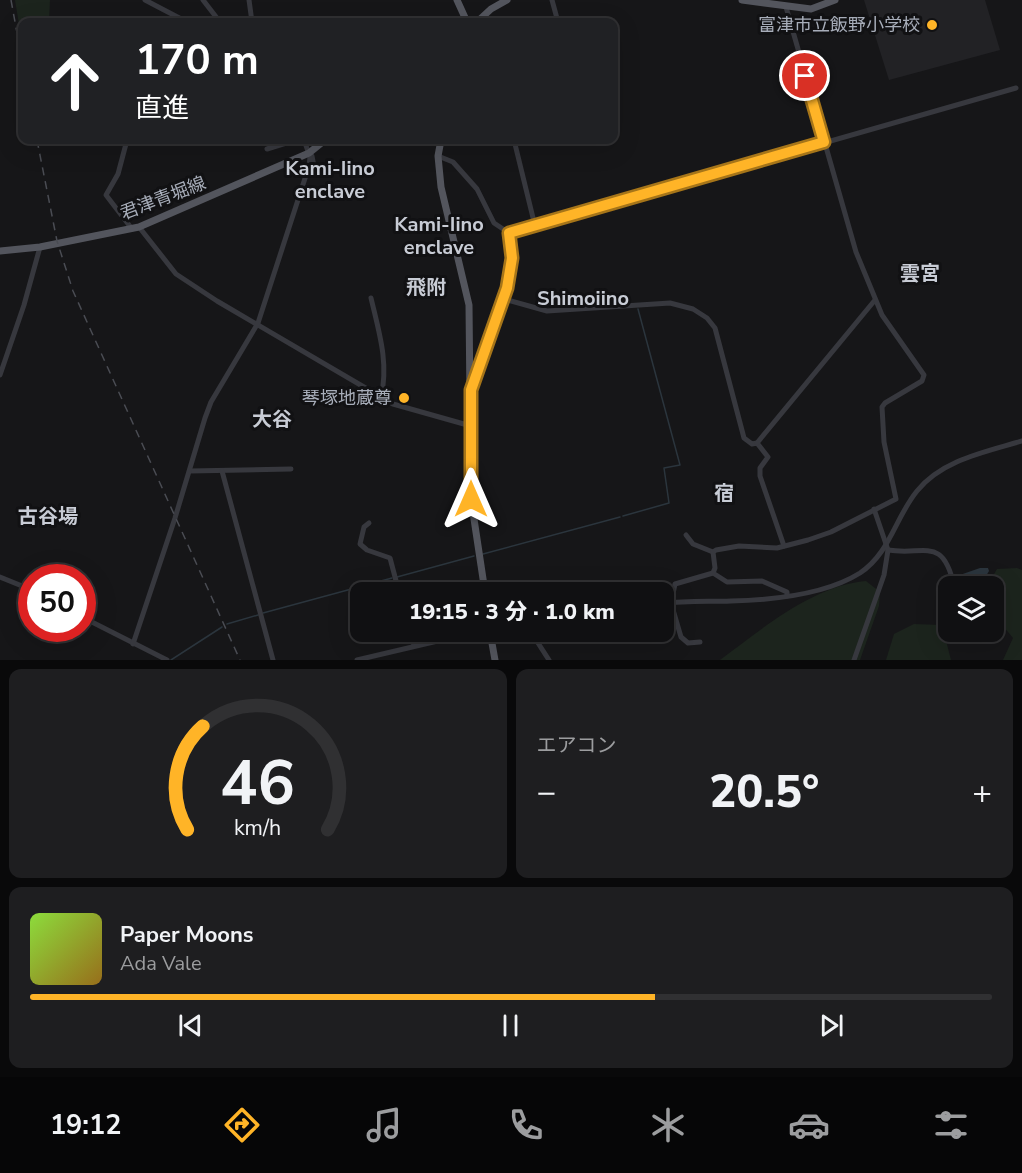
<!DOCTYPE html>
<html lang="ja">
<meta charset="utf-8">
<style>
:root{--surface:#101012;--page:#1e1e20;--text:#f1f3f6;--muted:#9c9d9f;--line:#303032;--accent:#ffb427}
body{margin:0;font-family:"Nunito Sans","Noto Sans JP",sans-serif;background:var(--page);color:var(--text);height:100vh;display:flex;flex-direction:column;font-size:22px;white-space:nowrap}
*{box-sizing:border-box;margin:0}
p{font-size:20px;color:var(--muted)}
.icon{flex:none;width:33px;height:33px;fill:none;stroke:currentColor;stroke-width:2;stroke-linecap:round;stroke-linejoin:round}
.map{position:relative;height:660px;overflow:hidden}
.drawer{display:flex;flex-direction:column;gap:9px;padding:9px;background:#09090a;flex:1}
.drawer>*{flex:none}
.top-card{position:absolute;left:18px;top:18px;width:600px;height:126px;border-radius:12px;box-shadow:0 6px 24px #0002,0 0 0 2px var(--line);background:#202124;color:#fff;overflow:hidden}
.controls{position:absolute;left:938px;top:576px;display:grid;gap:12px}
.controls a{display:grid;place-items:center;width:66px;height:66px;border-radius:12px;background:var(--surface);box-shadow:0 6px 24px #0002,0 0 0 2px var(--line);font-size:30px}
.speed{position:absolute;left:18px;top:564px;display:flex;gap:12px;font-size:30px;font-weight:700;text-align:center}
.speed>*{display:grid;place-content:center;width:78px;height:78px;border-radius:50%;background:var(--surface);box-shadow:0 6px 24px #0002,0 0 0 2px var(--line);line-height:1}
.speed .limit{border:9px solid #d22;background:#fff;color:#111}
.pin{position:absolute;display:grid;place-items:center;width:51px;height:51px;color:#fff;margin:-26px;border:3px solid #fff;border-radius:50%;box-shadow:0 2px 6px #0007}
.me{position:absolute;width:66px;margin:-33px;rotate:0deg;stroke-linejoin:round;filter:drop-shadow(0 0 4px #0008)}
.turn{display:flex;align-items:center;gap:21px;height:126px;padding:0 18px;font-size:27px}
.turn .icon{width:78px;height:78px;stroke-width:2.5}
.turn b{display:block;font-size:42px;line-height:51px}
.big{font-size:45px;font-weight:800;line-height:1.1}
.drawer .widget{flex:1;display:flex;flex-direction:column;justify-content:center;gap:9px;min-width:0;padding:0 21px;border-radius:12px;background:var(--page)}
.drawer .dial{align-items:center;gap:0}
.dial svg{height:156px;overflow:visible;fill:none;stroke:var(--line);stroke-width:7;stroke-linecap:round;text-anchor:middle}
.dial text{fill:var(--text);stroke:none}
.song{display:flex;align-items:center;gap:18px}
.cover{width:72px;height:72px;border-radius:9px;background:linear-gradient(135deg,hsl(90 70% 55%),hsl(40 70% 35%))}
.played{height:6px;border-radius:3px;background:linear-gradient(90deg,var(--accent) 65%,var(--line) 65%)}
.keys{display:flex;justify-content:space-around;direction:ltr}
.heat{display:flex;justify-content:space-between;align-items:center;font-size:33px;direction:ltr}
.drawer .tiles{flex:1;display:grid;gap:9px;grid-template-columns:1fr 1fr}
.widget:last-child{grid-column:span 2}
.trip{position:absolute;left:350px;top:582px;width:324px;height:60px;border-radius:12px;background:var(--surface);box-shadow:0 6px 24px #0002,0 0 0 2px var(--line);font-weight:800;line-height:60px;text-align:center}
.tabs{display:flex;height:96px;justify-content:space-around;align-items:center;background:#060607;color:var(--muted)}
.tabs .icon{width:42px;height:42px}
.tabs .selected{color:var(--accent)}
.tabs b{font-size:27px;color:var(--text)}
.map>svg:first-child{display:block}
</style>
<div class="map">
<svg width="1022" height="660" viewBox="0 0 1022 660">
<rect width="100%" height="100%" fill="#161618"/>
<path fill="#222225" d="M864,0H985L1000,50L889,80Z"/>
<g fill="#1c241d">
<path d="M15,0H50L49,22H22V42Z"/>
<path d="M1017,568L1022,570V660H1003L1013,638L993,614V586H987L997,569Z"/>
<path d="M866,581L880,592L879,606L860,660H720C760,630 814,585 866,581Z"/>
<path d="M914,624L942,625L951,660H886L894,634Z"/>
</g>
<path fill="#2b353d" d="M980,568H988L989,571L980,586H959L957,576Z"/>
<g fill="none" stroke-linecap="round" stroke-linejoin="round">
<g stroke="#2b353d" stroke-width="1.5">
<path d="M623,516L669,503L664,468L680,465L638,309"/>
<path d="M483,554L620,517"/>
<path d="M397,577L474,556"/>
<path d="M263,613L392,578"/>
<path d="M227,624L258,615"/>
<path d="M171,660L222,627"/>
</g>
<g stroke="#37383e" stroke-width="5">
<path d="M145,0L187,22"/>
<path d="M203,0L220,22"/>
<path d="M249,0L252,22"/>
<path d="M552,0L558,22"/>
<path d="M127,140L118,174L106,195L132,229"/>
<path d="M514,140L535,226"/>
<path d="M267,149L296,140"/>
<path d="M312,156L315,172L329,170"/>
<path d="M438,156L453,162L477,189L494,223L509,233C520,260 488,365 471,390"/>
<path d="M139,227L176,274L217,301L393,404L471,426"/>
<path d="M509,233L1016,88"/>
<path d="M371,298C379,332 389,363 381,397"/>
<path d="M504,299L547,311L670,303L693,309L707,318L715,328L744,438L752,444L757,443L768,457L760,468V476L784,546"/>
<path d="M0,375L24,305L40,247"/>
<path d="M757,443L875,300"/>
<path d="M190,471L291,469"/>
<path d="M222,471L273,660"/>
<path d="M369,523L364,527L360,544L367,550L390,558L399,592"/>
<path d="M686,535L693,544L713,552"/>
<path d="M888,550C924,556 943,535 954,586"/>
<path d="M713,573L727,582L762,581L787,592V596"/>
<path d="M0,577L32,590"/>
<path d="M663,604C686,600 708,602 731,601C772,600 825,595 860,573C890,553 895,518 917,491C942,460 985,452 1022,441"/>
<path d="M82,617L167,660"/>
<path d="M410,632L414,645"/>
<path d="M531,632L549,660"/>
<path d="M966,632L968,637L974,638"/>
<path d="M700,642L688,643L681,637L671,603L675,584L713,573L715,568L713,552L716,550L739,546L777,548L808,540L831,532L896,499L884,442L882,407L885,403L922,381L924,375L882,315L856,252L786,7"/>
<path d="M133,644L175,518L205,418L211,402L258,323L309,166L310,157L304,140"/>
<path d="M357,660L476,632"/>
<path d="M854,660L884,575L888,550L874,509"/>
</g>
<g stroke="#53555d" stroke-width="7">
<path d="M457,0L467,22"/>
<path d="M742,0L811,9L835,0"/>
<path d="M477,22L491,9L507,0"/>
<path d="M441,140L438,156L441,187L469,305L471,499L485,592"/>
<path d="M0,251L40,247L139,227L309,153L325,140"/>
<path d="M490,632L495,660"/>
</g>
<g stroke="#4a4c53" stroke-width="1.5" stroke-dasharray="8 6" stroke-linecap="butt">
<path d="M11,0L22,60"/>
<path d="M37,140L57,241L73,291L240,660"/>
</g>
</g>
<g fill="none" stroke-linecap="round" stroke-linejoin="round">
<g stroke="#a67519" stroke-width="15">
<path id="route" d="M471,499V390L507,288L512,258L509,233L824,142L805,76"/>
</g>
<use href="#route" stroke="#ffb427" stroke-width="10"/>
</g>
<g fill="#ffb427" stroke="#111113" stroke-width="2">
<circle cx="932" cy="25" r="6"/>
<circle cx="404" cy="398" r="6"/>
</g>
<g text-anchor="middle" dominant-baseline="central" stroke-width="6" stroke-linejoin="round" paint-order="stroke">
<g font-size="18" fill="#a7adb9" stroke="#111113" text-anchor="end">
<text x="920" y="25">富津市立飯野小学校</text>
<text x="392" y="398">琴塚地蔵尊</text>
</g>
<g font-size="18" fill="#a7adb9" stroke="#111113">
<text transform="translate(163 198) rotate(-21)">君津青堀線</text>
</g>
<g font-size="20" font-weight="bold" fill="#c8ccd5" stroke="#111113">
<text x="330" y="168">Kami-Iino<tspan x="330" dy="23">enclave</tspan></text>
<text x="439" y="224">Kami-Iino<tspan x="439" dy="23">enclave</tspan></text>
<text x="920" y="273">雲宮</text>
<text x="426" y="287">飛附</text>
<text x="583" y="298">Shimoiino</text>
<text x="272" y="419">大谷</text>
<text x="724" y="493">宿</text>
<text x="48" y="516">古谷場</text>
</g>
</g>
</svg>
<div class="controls">
<a><svg class="icon" aria-label="layers" viewBox="0 0 24 24"><path d="M12 4l9 5-9 5-9-5zM3 14l9 5 9-5"/></svg></a>
</div>
<div class="speed"><div class="limit">50</div></div>
<div class="pin" style="left:805px;top:76px;background:#d93025"><svg class="icon" aria-label="arrive" viewBox="0 0 24 24"><path d="M6 21V4h12l-3 4 3 4H6"/></svg></div>
<svg class="me" style="left:471px;top:499px" viewBox="-20 -20 40 40"><path d="M0-17L14 15 0 8-14 15z" fill="#ffb427" stroke="#fff" stroke-width="4"/></svg>
<div class="trip">19:15 · 3 分 · 1.0 km</div>
<div class="top-card">
<div class="turn"><svg class="icon" aria-label="ahead" viewBox="0 0 24 24"><path d="M12 20V5M6 11l6-6 6 6"/></svg><div><b>170 m</b>直進</div></div>
</div>
</div>
<section class="drawer">
<div class="tiles">
<div class="widget dial"><svg viewBox="0 0 100 80">
<path d="M14 69A42 42 0 1 1 86 69"/>
<path d="M14 69A42 42 0 0 1 22 16" stroke="#ffb427"/>
<text x="50" y="56" font-size="32" font-weight="700">46</text>
<text x="50" y="72" font-size="11">km/h</text>
</svg></div>
<div class="widget"><p>エアコン</p>
<div class="heat"><a>−</a><b class="big">20.5°</b><a>+</a></div>
</div>
<div class="widget">
<div class="song"><i class="cover"></i><div><b>Paper Moons</b><p>Ada Vale</p></div></div>
<div class="played"></div>
<div class="keys"><svg class="icon" aria-label="previous" viewBox="0 0 24 24"><path d="M18 5L8 12l10 7zM5 5v14"/></svg><svg class="icon" aria-label="pause" viewBox="0 0 24 24"><path d="M8 5v14M16 5v14"/></svg><svg class="icon" aria-label="next" viewBox="0 0 24 24"><path d="M6 5l10 7-10 7zM19 5v14"/></svg></div>
</div>
</div>
</section>
<nav class="tabs">
<b>19:12</b>
<svg class="icon selected" aria-label="directions" viewBox="0 0 24 24"><path d="M12 3l9 9-9 9-9-9zM9 14v-3h6M13 9l2 2-2 2"/></svg>
<svg class="icon" aria-label="music" viewBox="0 0 24 24"><path d="M9 18V5l10-2v13"/><circle cx="6" cy="18" r="3"/><circle cx="16" cy="16" r="3"/></svg>
<svg class="icon" aria-label="phone" viewBox="0 0 24 24"><path d="M5 4h4l2 5-3 2q2 4 5 5l2-3 5 2v4C11 20 4 13 5 4z"/></svg>
<svg class="icon" aria-label="climate" viewBox="0 0 24 24"><path d="M12 3v18M4 7l16 10M4 17L20 7"/></svg>
<svg class="icon" aria-label="car" viewBox="0 0 24 24"><path d="M5 17H2v-5l4-1 3-4h7l3 4 3 1v5h-3M9 17h6M6 11h13"/><circle cx="7" cy="17" r="2"/><circle cx="17" cy="17" r="2"/></svg>
<svg class="icon" aria-label="filters" viewBox="0 0 24 24"><path d="M4 7h16M4 17h16"/><circle cx="9" cy="7" r="2"/><circle cx="15" cy="17" r="2"/></svg>
</nav>
